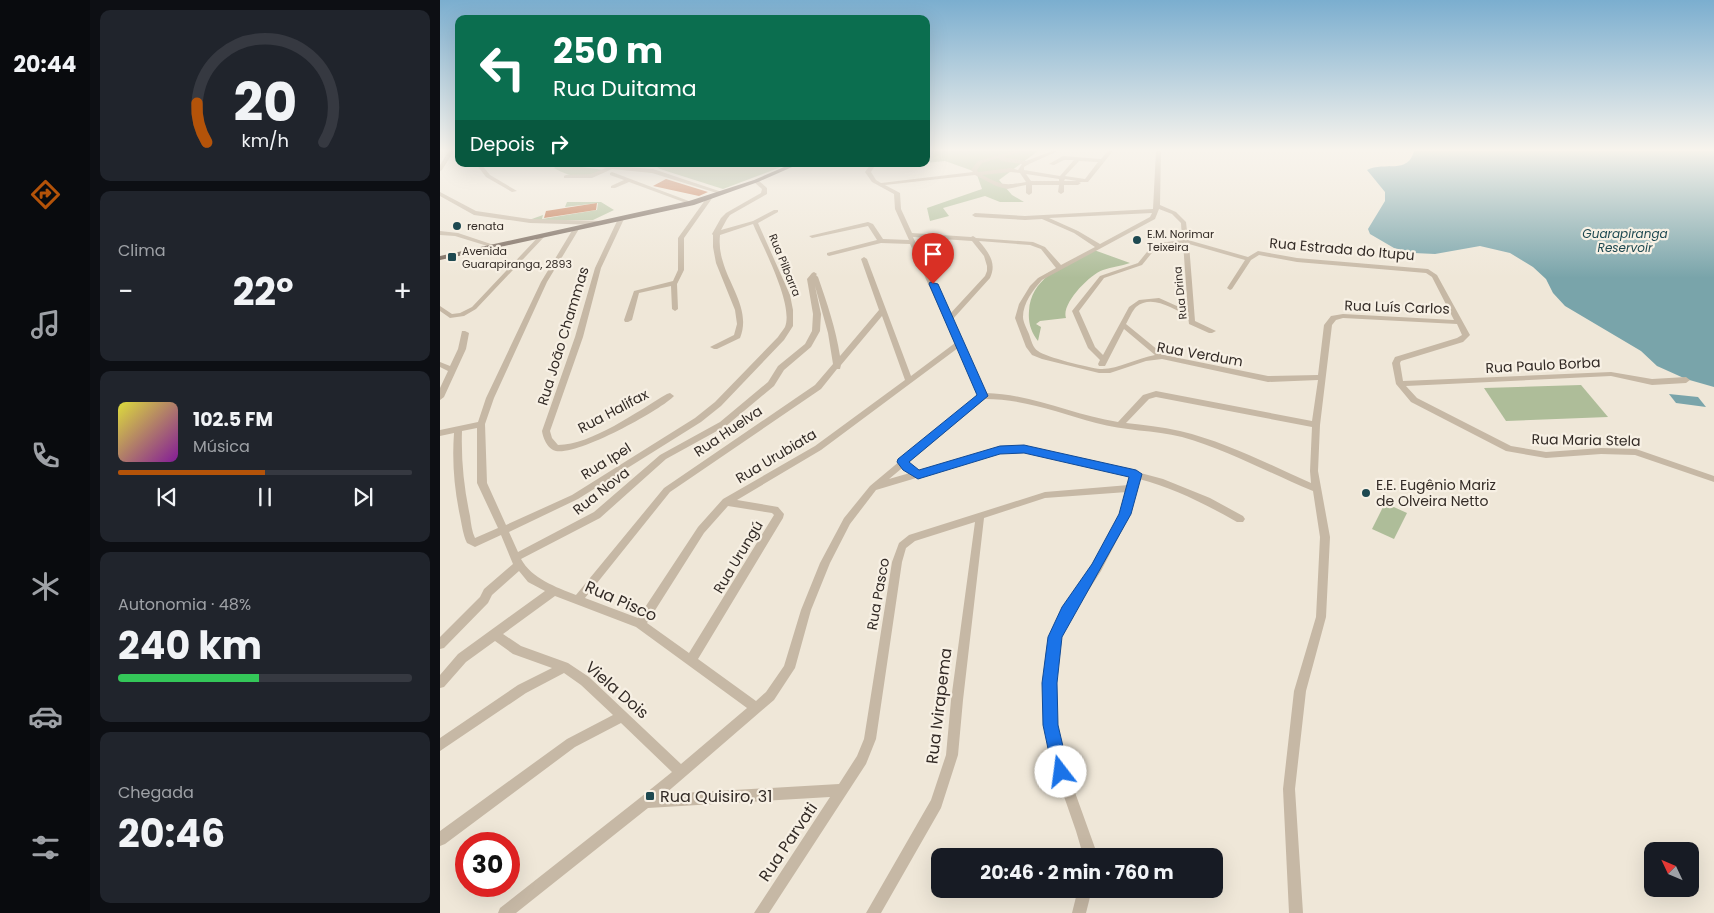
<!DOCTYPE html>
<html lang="pt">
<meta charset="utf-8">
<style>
:root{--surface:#171b24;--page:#20242c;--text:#f1f3f6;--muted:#9ea1a6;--line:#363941;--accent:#b45309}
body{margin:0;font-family:Poppins,sans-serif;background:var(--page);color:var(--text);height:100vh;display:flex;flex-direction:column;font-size:19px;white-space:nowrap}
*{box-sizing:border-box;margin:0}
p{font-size:16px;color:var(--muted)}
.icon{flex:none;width:28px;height:28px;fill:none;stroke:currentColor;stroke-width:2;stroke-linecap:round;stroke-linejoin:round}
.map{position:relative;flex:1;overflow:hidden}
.panel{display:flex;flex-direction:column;gap:10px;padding:10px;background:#0d0f14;width:350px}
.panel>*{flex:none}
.guide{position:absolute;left:15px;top:15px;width:475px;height:152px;border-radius:10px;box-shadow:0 5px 20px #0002;background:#0b6e4f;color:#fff;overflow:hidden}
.needle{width:32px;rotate:314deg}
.tools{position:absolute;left:1204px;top:842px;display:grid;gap:10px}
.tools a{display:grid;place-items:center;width:55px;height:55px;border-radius:10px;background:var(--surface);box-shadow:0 5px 20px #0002;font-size:25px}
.speed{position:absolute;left:15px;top:832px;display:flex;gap:10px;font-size:25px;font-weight:700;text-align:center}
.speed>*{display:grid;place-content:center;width:65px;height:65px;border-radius:50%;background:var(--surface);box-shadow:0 5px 20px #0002;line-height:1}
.speed .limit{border:8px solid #d22;background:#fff;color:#111}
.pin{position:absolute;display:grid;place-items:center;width:42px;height:42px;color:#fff;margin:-51px -21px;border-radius:50% 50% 50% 0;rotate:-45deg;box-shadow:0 0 5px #0007}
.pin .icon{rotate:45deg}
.me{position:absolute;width:55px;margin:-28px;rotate:345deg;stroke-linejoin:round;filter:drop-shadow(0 0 4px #0008)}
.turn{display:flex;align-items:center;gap:18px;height:105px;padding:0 15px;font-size:22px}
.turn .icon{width:65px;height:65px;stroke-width:2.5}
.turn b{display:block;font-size:35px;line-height:42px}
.then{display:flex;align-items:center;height:48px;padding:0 15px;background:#0003;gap:10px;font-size:19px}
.big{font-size:38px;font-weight:700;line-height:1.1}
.panel .card{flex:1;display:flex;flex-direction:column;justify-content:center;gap:8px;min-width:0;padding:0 18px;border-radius:10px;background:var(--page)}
.panel .dial{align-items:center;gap:0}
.dial svg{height:130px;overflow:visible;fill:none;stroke:var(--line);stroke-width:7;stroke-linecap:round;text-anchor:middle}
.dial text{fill:var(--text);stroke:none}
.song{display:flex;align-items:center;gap:15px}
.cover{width:60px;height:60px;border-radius:8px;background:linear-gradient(135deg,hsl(60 70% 55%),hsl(290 70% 35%))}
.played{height:5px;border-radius:2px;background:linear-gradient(90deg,var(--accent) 50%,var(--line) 50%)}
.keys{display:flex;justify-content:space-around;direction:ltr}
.heat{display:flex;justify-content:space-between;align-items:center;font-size:28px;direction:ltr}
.charge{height:8px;border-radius:4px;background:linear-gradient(90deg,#34c759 48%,var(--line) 0)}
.trip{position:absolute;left:491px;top:848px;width:292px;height:50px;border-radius:10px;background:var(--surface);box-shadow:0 5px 20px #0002;font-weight:700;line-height:50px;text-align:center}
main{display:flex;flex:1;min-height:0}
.menu{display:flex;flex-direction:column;width:90px;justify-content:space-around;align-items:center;background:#090b0e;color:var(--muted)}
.menu .icon{width:35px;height:35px}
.menu .current{color:var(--accent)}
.menu b{font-size:22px;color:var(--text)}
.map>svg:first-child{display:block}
</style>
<main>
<nav class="menu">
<b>20:44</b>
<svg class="icon current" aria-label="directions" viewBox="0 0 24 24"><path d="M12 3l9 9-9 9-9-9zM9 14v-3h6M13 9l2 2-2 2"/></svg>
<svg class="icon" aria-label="music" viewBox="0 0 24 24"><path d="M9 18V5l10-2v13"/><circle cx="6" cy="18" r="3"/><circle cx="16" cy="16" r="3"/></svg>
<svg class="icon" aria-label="phone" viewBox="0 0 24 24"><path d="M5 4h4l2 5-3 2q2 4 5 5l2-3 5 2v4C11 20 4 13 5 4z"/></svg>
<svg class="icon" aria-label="climate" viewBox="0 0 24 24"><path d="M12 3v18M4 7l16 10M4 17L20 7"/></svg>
<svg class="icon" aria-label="car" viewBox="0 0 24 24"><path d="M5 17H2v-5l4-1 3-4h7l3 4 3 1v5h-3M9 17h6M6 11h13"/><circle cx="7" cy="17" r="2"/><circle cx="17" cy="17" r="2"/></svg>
<svg class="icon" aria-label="filters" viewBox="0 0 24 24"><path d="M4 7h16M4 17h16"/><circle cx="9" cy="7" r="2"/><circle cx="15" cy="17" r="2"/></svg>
</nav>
<section class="panel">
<div class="card dial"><svg viewBox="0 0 100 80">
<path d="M14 69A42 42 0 1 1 86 69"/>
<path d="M14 69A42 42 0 0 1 8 45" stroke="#b45309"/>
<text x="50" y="56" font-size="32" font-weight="700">20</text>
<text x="50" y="72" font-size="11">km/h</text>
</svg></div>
<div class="card"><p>Clima</p>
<div class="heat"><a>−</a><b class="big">22°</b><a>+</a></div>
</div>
<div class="card">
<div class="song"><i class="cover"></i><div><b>102.5 FM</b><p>Música</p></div></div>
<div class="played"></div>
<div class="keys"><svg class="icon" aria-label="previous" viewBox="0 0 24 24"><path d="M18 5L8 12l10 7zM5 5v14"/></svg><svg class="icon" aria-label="pause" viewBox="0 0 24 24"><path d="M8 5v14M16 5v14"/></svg><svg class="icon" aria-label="next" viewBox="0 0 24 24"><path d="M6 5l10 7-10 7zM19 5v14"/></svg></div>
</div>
<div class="card"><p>Autonomia · 48%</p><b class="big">240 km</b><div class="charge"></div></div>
<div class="card"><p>Chegada</p><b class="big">20:46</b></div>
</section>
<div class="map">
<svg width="1274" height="913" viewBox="0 0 1274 913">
<rect width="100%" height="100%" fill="#efe7d8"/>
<g fill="#aebd99">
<path d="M486,151H598L559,180L572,195L584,202H560L545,196L503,208L509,216L490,221L487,208L542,189L536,172L505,161L486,163Z"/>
<path d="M119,164L164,170C142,178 134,179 114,168Z"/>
<path d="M217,164H349L283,189L220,169L214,165Z"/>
<path d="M127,202H161L174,210L153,220H89L103,215L102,219L157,210L158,203L125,207Z"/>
<path d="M654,250L690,263C681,266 672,267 663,270C649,275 621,304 626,318L600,321L596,324L601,327L598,341C591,332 588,323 589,311C591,276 626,265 654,250Z"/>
<path d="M1141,385L1168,417L1066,421L1044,388Z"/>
<path d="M945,503L967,513L954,539L932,529Z"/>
</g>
<g fill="#79a4aa">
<path d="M974,151H1274V387L1246,379L1217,366L1201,351L1125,306L1113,293L1106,279L1093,267L1070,253L1040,246L995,254L974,253L954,248L930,234L928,229L945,201V192L927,170C945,161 968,175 974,151Z"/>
<path d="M1229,394L1258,397L1266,407L1236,403Z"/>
</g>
<g fill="#bf6f47">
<path d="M226,179L268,192L259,196L213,186Z"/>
<path d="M157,203L156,210L104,218L106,211Z"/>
</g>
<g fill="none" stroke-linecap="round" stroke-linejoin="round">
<g fill="#c6b8a5" fill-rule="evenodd">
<path d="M9,151H14L2,170L0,171V165Z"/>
<path d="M574,151H581L563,157L586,161L612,151H618L589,164L584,167V170L620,176L634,160H624L614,165L609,164L623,156L661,159L668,151H673L648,182H639L641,183L638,185H624V192L621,194L618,192L619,185H592V193L589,195L586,193V185L567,189L556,186L535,175L445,185L460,193L461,209L472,233L531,237L533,236L536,238L593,242L605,247L621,265L655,247L634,233L602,219L585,220L535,217L532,215L535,213L585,216L713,209L716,151H721L720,205L736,212L746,222L748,240L808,257L818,251L857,258L988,269L997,275L1030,335L1023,342L961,361L960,363L963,381L1171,372L1212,379L1246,377L1250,380L1246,383L1212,385L1171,376L966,386L977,398L1071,446L1106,452L1161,448L1196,449L1274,476V482L1195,455L1161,454L1106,458L1066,451L971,402L956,384L952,363L955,357L1017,338L1022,335L1017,324L903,318L896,320L892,325L880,425L878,471L890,537L886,617L866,691L855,789L863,913H849L843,789L854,691L876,617L880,537L873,491C829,473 788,450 742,437C714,430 684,431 656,423C619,413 584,399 545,399L449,479L560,447L584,446L652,460L723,479L770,498L803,516L805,519L803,522H797C765,504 734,488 699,479L690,515L661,571L625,627L618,650L615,683L617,725L623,759L655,848L654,856H640L641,848L636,831L611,759L605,725L603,683L606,650L616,622L653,565L680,515L687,492L605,498L544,518L523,700L518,755L501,808L441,913H426L491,800L506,755L511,700L535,522L475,541L466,548L462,562L436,739L426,764L329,913H314L390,797L208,808L76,913H58L60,908L201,797L232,772L181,723L135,747L5,844L0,846V831L127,739L173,715L141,685L124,673L86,693L0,751V738L78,685L112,668L73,654L55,641L26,662L4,687L0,688V675L18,654L105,591L88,582L79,571L52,595L48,603L4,648L0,649V637L40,597L44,589L73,564L61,535L35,547L27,543C23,535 22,525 20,516C14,488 12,461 14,433L0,436V430L38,422L46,398L101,282L133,229L136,227L139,229L107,282L54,398L45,424L47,483L66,525L132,495L255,418L275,402L338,337C340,334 343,330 345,327C354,305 323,247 313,224L280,235C279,244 280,253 283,262C290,287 311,311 300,338L277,349H274L270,347L294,335L297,324L295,310L276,263L273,247V235L272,234L281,218L286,213L321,193L322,189L314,182V180H318L327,188V194L290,215L287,219L281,230L313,221L334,210H338V212L318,223L350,295L353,310V326L344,340L281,406L261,422L138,499L69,532L78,552L154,512L220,455L280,422L328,382L338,366L365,344L372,331L373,314L367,279L372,273L374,272L377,274L376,275L378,277C387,303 396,329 400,356L439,310L421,259L424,257L427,259L471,376L515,343L470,244L441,243L389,256L387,255V253L437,240L428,226L372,238L369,236L428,222L433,224L443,239L469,240L455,209L454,194L432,182L425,172L431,164H436L431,172L436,180L441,183L533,172L531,170L538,161ZM558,158L562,161L582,164L578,170L571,168L538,172L537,170L542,163ZM639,161L658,162L645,179L625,176ZM571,172L580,173L586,182C564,186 562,185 542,175ZM586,174L619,179V181H591ZM625,179L637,181H624ZM719,209L732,214L741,223L742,240L720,243L711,247L698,263L660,276L632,311L648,348L660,360L658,364L659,366H665L684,329L715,355C697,358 677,370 660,369C650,368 605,357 598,351C593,348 591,340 589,334C587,329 583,322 583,317C583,303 593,290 602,280L715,219ZM712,213L710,217L660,244L638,231L609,218ZM473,237L532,241L544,256L547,266V271L545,276L509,315ZM539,241L590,245L601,249L616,268L598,278L590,286L579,304L575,318L586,347L592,355L602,359L659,373H670L706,361L722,359L828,382L878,380L872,421L716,391L703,395L678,422C633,415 592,394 546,393L523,344L524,343L512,320L550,278C557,263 549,253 539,241ZM743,243L748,311L719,298L699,300L689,307L663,355L655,347L639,311L664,278L702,265L715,249L723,246ZM749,244L805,260L787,288L790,290L792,289L811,260L819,255L857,262L986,273L992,277L1014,320L903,314L891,316L884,325L878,375L828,376L724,355L686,324C689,319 692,311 696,307C712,294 733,309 748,316L749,324L769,333H772L776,331L755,321ZM375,286L388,333L393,364L375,385L224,488L136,595C116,587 92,579 81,559L160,518L226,459L286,426L334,386L344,370L371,347L380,331L381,314ZM442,316L465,380L375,446L283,499L258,527L198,618L145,598L230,492L381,389L397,369H400L401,365ZM518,348L539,395L430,486L404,518L380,563L361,610L344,666L326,692L316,701L258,659L343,518L344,514L338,507L297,500L381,450ZM716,397L872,427L870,471L871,483C828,464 786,442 740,431C722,427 704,425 686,423L709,399ZM37,428V483L58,528L35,538C32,532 31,524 30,516C24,488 21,460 22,431ZM584,452L652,466L691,477L689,485L605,492L469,535L459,543L452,562L424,739L417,756L399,784L225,794L334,700L355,668L371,610L390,563L410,524L436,490L560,453ZM288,506L332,513L334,515L249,653L207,623L264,533ZM115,596L196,627L307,708L241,764L149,677L128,663L81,646L63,634Z"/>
<path d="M36,164H41L50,175L77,191L72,192L46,177Z"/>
<path d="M132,164H149L213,169L285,193L280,194L212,173L172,169L152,178H124V176L126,175L151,174L166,168L134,166Z"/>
<path d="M172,172L254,203L249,204L189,182L175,188H171V186L184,180L170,175V173Z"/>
<path d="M0,192L36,211L90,219L161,221L164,223L161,225L90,223L34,215L0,196Z"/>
<path d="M268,196L273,197L244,238V270L237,284L238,309L235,311L232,309L231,286L199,293L192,320L188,322H185L184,320L194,291L233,281L238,270V238Z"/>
<path d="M181,217L184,219L161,268L143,337L110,431L112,438L118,445C151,445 198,411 227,394L230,393L234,396C221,410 131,460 113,450C107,447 103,438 102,431L135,337L155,268L178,219Z"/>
<path d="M0,231L18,233L57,246L54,248L15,236L0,235Z"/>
<path d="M100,235L105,236L36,309L24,316L10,318L0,311V306L12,314L20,313L32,307Z"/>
<path d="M22,331H25L29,333L26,349L4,397L0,400V388L8,371L0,367V362L10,366L18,349Z"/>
<path d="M638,889H652L646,913H632Z"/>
</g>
<path fill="#746458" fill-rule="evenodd" d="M351,164H359L318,182L254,205L0,260V256L249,201L314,180Z"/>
</g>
<linearGradient id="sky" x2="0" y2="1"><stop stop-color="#7baecf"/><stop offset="0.54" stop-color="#f8f4ed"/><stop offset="1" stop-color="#f8f4ed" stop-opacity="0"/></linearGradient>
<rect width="1274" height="278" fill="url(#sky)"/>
<path fill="#1a73e8" stroke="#114b97" d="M490,282L498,284L548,396L469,462L479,470L560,446L584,445L696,470L702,474L691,514L622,637L617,683L618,725L629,772L627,778L621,780L615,778L613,772L603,725L602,683L608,637L622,607L652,564L679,514L689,477L584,453L560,454L478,479L463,470L457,462L458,459L537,395L489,284Z"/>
<g fill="#1e4951" stroke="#f7f0e4" stroke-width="2">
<circle cx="17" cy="226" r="5"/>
<circle cx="697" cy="240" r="5"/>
<rect x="7" y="252" width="10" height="10" rx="2.5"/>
<circle cx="926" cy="493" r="5"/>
<rect x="205" y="791" width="10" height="10" rx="2.5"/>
</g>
<g text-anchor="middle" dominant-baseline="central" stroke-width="4.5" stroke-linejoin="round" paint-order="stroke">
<g font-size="11" fill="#332b26" stroke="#f7f0e4" text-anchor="start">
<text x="27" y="226">renata</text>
<text x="707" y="234">E.M. Norimar<tspan x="707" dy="13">Teixeira</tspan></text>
<text x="22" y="251">Avenida<tspan x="22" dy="13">Guarapiranga, 2893</tspan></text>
</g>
<g font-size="11" fill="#332b26" stroke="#f7f0e4">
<text transform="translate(345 265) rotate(68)">Rua Pilbarra</text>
<text transform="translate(740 293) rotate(-96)">Rua Drina</text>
</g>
<g font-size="12" font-style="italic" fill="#1e4951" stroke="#f7f0e4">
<text x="1185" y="233">Guarapiranga<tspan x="1185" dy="14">Reservoir</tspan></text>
</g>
<g font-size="14" fill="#332b26" stroke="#f7f0e4">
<text transform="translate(902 249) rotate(5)">Rua Estrada do Itupu</text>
<text transform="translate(957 307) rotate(2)">Rua Luís Carlos</text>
<text transform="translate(123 336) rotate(-73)">Rua João Chammas</text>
<text transform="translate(760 354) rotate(10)">Rua Verdum</text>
<text transform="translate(1103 365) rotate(-3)">Rua Paulo Borba</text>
<text transform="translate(173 411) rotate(-28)">Rua Halifax</text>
<text transform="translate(288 431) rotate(-34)">Rua Huelva</text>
<text transform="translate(1146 440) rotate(1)">Rua Maria Stela</text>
<text transform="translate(336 456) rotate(-31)">Rua Urubiata</text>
<text transform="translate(166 461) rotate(-32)">Rua Ipel</text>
<text transform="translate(161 491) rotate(-38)">Rua Nova</text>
<text transform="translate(298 557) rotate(-59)">Rua Urungú</text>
<text transform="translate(438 594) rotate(-80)">Rua Pasco</text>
</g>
<g font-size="14" fill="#332b26" stroke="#f7f0e4" text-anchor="start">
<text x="936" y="485">E.E. Eugênio Mariz<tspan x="936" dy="16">de Olveira Netto</tspan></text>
</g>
<g font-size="16" fill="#332b26" stroke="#f7f0e4">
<text transform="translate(181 601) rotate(24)">Rua Pisco</text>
<text transform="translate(177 690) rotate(41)">Viela Dois</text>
<text transform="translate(499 706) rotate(-83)">Rua Ivirapema</text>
<text transform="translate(348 842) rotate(-56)">Rua Parvati</text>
</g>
<g font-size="16" fill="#332b26" stroke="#f7f0e4" text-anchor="start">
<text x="220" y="796">Rua Quisiro, 31</text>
</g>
</g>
</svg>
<div class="tools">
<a><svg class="needle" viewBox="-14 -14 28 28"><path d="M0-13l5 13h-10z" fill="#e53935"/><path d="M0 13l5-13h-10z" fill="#9ea1a6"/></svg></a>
</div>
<div class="speed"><div class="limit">30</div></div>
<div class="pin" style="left:493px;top:284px;background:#d93025"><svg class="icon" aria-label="arrive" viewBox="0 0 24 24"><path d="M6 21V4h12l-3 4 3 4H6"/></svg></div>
<svg class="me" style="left:621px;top:772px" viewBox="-20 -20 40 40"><circle r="19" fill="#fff"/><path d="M0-13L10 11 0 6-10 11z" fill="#1a73e8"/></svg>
<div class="trip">20:46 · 2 min · 760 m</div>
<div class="guide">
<div class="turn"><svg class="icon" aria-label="left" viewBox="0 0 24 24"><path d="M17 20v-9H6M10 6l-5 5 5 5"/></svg><div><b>250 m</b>Rua Duitama</div></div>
<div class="then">Depois<svg class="icon" aria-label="right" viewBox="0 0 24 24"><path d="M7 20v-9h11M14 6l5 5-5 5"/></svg></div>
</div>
</div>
</main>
